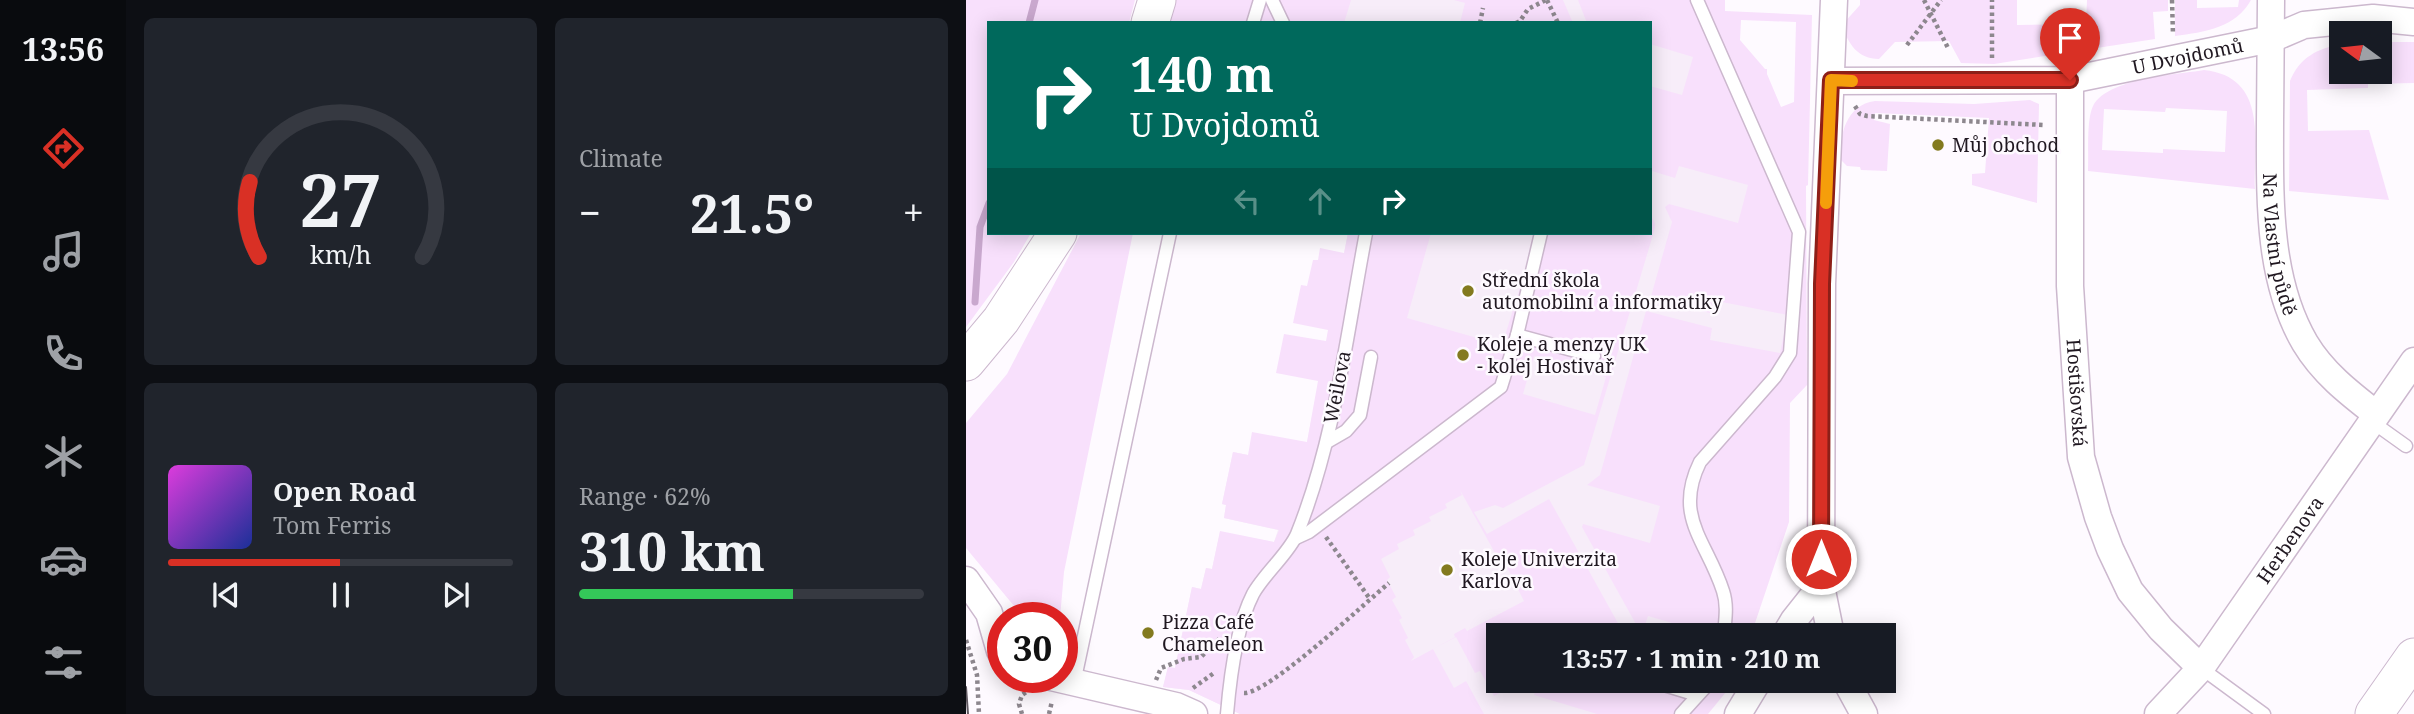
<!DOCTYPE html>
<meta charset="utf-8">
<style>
:root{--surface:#171b24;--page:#20242c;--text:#f1f3f6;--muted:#9ea1a6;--line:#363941;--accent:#d93025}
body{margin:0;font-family:"Noto Serif",serif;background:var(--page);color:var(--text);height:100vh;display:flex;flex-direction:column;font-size:26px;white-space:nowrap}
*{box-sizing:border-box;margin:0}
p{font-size:23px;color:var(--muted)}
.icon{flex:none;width:38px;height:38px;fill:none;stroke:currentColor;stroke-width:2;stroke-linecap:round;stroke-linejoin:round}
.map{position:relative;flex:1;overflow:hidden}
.details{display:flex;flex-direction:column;gap:18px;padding:18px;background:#0d0f14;width:840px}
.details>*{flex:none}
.hud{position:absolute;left:21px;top:21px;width:665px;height:214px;border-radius:0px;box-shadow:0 4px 18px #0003;background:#00695c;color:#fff;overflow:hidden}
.needle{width:46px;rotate:285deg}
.fabs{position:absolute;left:1363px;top:21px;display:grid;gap:14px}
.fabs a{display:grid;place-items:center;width:63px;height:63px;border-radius:0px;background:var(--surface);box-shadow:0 4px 18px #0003;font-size:35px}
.speed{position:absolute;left:21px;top:602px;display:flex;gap:14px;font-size:35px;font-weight:700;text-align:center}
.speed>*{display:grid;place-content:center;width:91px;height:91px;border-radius:50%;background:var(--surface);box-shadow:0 4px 18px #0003;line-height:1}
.speed .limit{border:10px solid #d22;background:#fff;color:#111}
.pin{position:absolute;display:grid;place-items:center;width:60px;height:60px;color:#fff;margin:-72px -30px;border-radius:50% 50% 50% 0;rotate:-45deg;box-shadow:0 0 7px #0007}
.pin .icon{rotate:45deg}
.me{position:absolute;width:77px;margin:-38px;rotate:0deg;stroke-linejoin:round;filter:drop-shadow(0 0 5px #0008)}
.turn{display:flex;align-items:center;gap:24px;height:147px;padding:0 28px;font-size:32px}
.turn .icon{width:91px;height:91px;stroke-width:2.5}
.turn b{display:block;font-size:49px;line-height:60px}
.lanes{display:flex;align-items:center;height:66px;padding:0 28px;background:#0003;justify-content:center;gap:35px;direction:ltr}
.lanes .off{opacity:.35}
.big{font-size:52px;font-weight:700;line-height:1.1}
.details .widget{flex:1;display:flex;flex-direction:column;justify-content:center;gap:10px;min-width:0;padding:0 24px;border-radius:10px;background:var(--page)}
.details .dial{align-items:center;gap:0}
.dial svg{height:182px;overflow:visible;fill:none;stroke:var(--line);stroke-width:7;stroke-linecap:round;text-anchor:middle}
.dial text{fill:var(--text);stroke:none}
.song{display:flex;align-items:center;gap:21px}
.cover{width:84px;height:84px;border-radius:10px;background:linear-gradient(135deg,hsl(300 70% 55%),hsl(230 70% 35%))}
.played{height:7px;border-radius:4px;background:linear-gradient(90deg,var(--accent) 50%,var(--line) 50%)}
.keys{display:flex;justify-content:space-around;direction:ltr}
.heat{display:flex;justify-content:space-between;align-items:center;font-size:38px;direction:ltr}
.charge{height:10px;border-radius:5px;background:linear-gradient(90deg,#34c759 62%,var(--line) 0)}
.details .tiles{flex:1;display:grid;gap:18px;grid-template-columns:repeat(2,1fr)}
.trip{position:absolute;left:520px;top:623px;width:410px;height:70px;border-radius:0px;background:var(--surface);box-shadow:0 4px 18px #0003;font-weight:700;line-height:70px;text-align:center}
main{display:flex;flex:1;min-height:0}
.tabs{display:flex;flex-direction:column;width:126px;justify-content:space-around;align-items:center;background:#090b0e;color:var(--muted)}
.tabs .icon{width:49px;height:49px}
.tabs .active{color:var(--accent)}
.tabs b{font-size:32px;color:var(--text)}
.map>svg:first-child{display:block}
</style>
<main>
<nav class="tabs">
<b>13:56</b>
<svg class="icon active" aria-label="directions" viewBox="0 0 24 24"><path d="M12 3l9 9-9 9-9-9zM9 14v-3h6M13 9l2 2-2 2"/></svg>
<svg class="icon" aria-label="music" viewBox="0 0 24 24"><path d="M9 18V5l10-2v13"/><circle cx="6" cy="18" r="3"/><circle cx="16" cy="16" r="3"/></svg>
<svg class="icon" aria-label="phone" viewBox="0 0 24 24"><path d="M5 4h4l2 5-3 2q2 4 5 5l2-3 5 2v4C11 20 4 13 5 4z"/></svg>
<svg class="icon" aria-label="climate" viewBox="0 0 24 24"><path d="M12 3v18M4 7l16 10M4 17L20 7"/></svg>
<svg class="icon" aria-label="car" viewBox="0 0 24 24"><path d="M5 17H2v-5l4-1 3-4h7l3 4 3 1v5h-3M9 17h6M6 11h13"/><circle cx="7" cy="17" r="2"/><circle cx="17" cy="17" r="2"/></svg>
<svg class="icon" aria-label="filters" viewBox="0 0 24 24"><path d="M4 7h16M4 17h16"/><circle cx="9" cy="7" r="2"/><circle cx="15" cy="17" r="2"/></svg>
</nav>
<section class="details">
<div class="tiles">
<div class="widget dial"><svg viewBox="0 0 100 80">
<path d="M14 69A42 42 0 1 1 86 69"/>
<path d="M14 69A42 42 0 0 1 10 36" stroke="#d93025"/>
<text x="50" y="56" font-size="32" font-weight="700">27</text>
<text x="50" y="72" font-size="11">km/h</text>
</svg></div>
<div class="widget"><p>Climate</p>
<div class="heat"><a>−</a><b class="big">21.5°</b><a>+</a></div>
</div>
<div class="widget">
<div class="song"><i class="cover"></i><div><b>Open Road</b><p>Tom Ferris</p></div></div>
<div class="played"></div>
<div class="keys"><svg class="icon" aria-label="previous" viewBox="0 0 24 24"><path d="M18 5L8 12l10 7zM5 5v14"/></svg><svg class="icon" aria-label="pause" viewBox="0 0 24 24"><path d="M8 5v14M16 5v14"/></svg><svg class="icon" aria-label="next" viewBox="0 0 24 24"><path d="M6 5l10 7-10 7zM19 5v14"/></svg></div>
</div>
<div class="widget"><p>Range · 62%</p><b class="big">310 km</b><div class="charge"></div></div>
</div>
</section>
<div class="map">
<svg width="1448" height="714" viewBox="0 0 1448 714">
<rect width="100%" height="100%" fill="#fefaff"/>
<path fill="#f7edf9" d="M378,0H737L837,236L765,635H532V681H751L725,714H274L223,690L197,687L202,667L209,668L226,587L235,589L240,568L246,569L254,532L308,542L312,530L258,518L260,505L256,504L267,452L282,455L341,442L382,233H684V23H371Z"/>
<g fill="#f8e0fc" fill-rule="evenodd">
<path d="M0,0H169L163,23H23V233H65L48,262L0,327Z"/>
<path d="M209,0H385L378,23H203Z"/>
<path d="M488,0H597L607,23H494L499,3Z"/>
<path d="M612,0H759V11L846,15L842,185L840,186L841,385L824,403L823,522L785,635H748L682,616L678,628L671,626L616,527L617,524L684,543L694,506L621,485L634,475L680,311L746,328L744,340L814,353L822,315L751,301L749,314L684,300L706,222L699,207L703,204L772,223L782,185L713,166L709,178L686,171L684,166V86L716,95L727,57L684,44V23H621ZM775,20L830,22L828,102L815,107L801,74V69H799L774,40Z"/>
<path d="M894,0H1051V25L1120,24L1121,0H1202V11L1187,12L1189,39L1028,64L995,63L983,41L929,42L913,59C892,59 882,44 876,25L894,5Z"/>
<path d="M1209,0H1231V8L1272,7L1273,0H1285C1269,28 1239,32 1209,36Z"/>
<path d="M1414,42H1448V83L1402,84V88L1341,90L1342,131L1403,130L1423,200L1323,191L1324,81C1334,57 1351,49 1375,44L1376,72H1414Z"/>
<path d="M1238,70C1302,77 1288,140 1289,189L1122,171C1123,154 1120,121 1127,106C1142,78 1209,75 1238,70ZM1200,108L1261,111L1259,152L1197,149V153L1136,150L1138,109L1199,112Z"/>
<path d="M1064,100L1073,104L1071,203L1006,185V174L1019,173L1023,118L909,113L908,120L924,124L921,171L895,170L894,167L881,166L874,159C874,134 880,105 909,101L1008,104Z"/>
<path d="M684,214L689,223V228L618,465L537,508L529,505L508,512L521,534L583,499L653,625L652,630L642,635H532V681H556L528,696L514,671L509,673L490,637L467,649L488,688L500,681L518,714H274L223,690L197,687L202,667L209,668L226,587L235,589L240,568L246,569L254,531L308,542L313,530L258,518L260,505L256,504L267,452L282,455L286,432L341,442L352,381L310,373L318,334L360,341L362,330L327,323L335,285L341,286L347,260H352L354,248L378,253L382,233H465L441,318L536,345L571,233H684ZM568,356L640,377L629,415L557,394ZM494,490L534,562L538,561L558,601L501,631L499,628L488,634L489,637L445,661L448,657L439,640L442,638L433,620L436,618L426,600L430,597L421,580L424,577L415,559L433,549L431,544L449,535L447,530L465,521L463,517L481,508L479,504L496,495Z"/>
<path d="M115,233H167L98,572L94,618H58L0,548V423L41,374Z"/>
<path d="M590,681H769L742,714H631L568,695L569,692Z"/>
</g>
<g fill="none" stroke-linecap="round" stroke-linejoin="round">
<g stroke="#c9a8ce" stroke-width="7">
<path d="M63,23L69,0"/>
<path d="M9,302L14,227L23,203"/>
</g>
<g stroke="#ccb8ce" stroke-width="15">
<g id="lane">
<path d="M306,0L317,23"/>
<path d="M731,0L833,232L824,353L809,377L734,462C707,517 741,541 757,591C762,606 759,621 758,635"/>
<path d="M287,23L294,0"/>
<path d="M551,335L628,356"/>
<path d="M1405,421L1440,446"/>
<path d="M361,442L380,431L394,415L405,357"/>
<path d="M330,538L343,532L535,387L551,335L575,233"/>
<path d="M1235,668L1298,714"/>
<path d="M685,681L731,695"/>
<path d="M108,683L204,233"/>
<path d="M261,714C264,678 270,627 287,594C298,574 323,553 331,534C369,440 381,332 400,233"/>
<path d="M715,714L745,681"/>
</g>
</g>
<g stroke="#ccb8ce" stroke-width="29">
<g id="street">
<path id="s1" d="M1305,0C1305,41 1304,82 1304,123C1304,195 1301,278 1339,343C1357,373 1383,393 1410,414"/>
<path id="s2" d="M1104,80V286L1115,457L1132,517L1144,549L1164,591L1195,629L1235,668"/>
<path id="s3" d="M865,81L1104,80L1305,39L1338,25L1407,18L1448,22"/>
<path d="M0,580L23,613L34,651L37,653"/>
<path d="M819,635L828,620L855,586"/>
<path d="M865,635L855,586L856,284L868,0"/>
<path d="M85,677L210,706L228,714"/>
<path d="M880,681L898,714"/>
<path d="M772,714L792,681"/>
<path id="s4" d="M1192,714L1235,668L1448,361"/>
</g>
</g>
<g stroke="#ccb8ce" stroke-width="39">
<g id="secondary">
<path d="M184,23L191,0"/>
<path d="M0,362L35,320L92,233"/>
<path d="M1408,714L1448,657"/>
</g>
</g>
<g stroke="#8d878e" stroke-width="4.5" stroke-dasharray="3.5 3.5" stroke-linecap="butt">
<path d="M581,0L592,23"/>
<path d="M958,0L982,48"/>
<path d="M1206,0L1207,35"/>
<path d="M514,23L517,8"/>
<path d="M550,23L554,21L562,9L580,0"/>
<path d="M941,45L975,0"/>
<path d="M1026,58V0"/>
<path d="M889,106L894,114L901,116L1077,125"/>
<path d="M360,537L404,599"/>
<path d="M0,640L11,675L13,714"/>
<path d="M190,680L195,668L218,659L235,657L255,637"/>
<path d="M227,688L248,673"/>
<path d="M278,693C302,694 399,603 423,583"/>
<path d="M56,714L53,704L56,695L67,687"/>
<path d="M83,714L86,701"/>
</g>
<use href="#lane" stroke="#fff" stroke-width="12"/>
<use href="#street" stroke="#fff" stroke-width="26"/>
<use href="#secondary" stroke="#fff" stroke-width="37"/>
<path stroke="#605961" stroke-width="2" d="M0,687L2,714"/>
</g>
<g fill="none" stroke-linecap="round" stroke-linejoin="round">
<g stroke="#8d1f18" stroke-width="18">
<path id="route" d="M855,559L856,284L865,80H1104"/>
</g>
<use href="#route" stroke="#d93025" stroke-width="12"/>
<path stroke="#f59e0b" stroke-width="12" d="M860,203L865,80L886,81"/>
</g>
<g fill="#837a1f" stroke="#fefaff" stroke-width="2.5">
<circle cx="972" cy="145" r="7"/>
<circle cx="502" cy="291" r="7"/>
<circle cx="497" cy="355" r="7"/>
<circle cx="481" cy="570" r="7"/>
<circle cx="182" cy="633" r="7"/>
</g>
<g text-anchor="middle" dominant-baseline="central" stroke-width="5" stroke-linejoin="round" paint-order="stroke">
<g font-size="19" fill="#201821" stroke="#fefaff">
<text stroke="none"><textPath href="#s3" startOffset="359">U Dvojdomů</textPath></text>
<text stroke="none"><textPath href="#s1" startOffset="245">Na Vlastní půdě</textPath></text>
<text transform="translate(371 387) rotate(-79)">Weilova</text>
<text stroke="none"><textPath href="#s2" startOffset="313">Hostišovská</textPath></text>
<text stroke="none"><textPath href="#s4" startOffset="219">Herbenova</textPath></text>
</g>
<g font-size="19" fill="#201821" stroke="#fefaff" text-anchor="start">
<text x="986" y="145">Můj obchod</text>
<text x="516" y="280">Střední škola<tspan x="516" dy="22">automobilní a informatiky</tspan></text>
<text x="511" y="344">Koleje a menzy UK<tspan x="511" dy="22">- kolej Hostivař</tspan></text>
<text x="495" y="559">Koleje Univerzita<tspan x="495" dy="22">Karlova</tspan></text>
<text x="196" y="622">Pizza Café<tspan x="196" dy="22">Chameleon</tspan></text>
</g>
</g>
</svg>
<div class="fabs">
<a><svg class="needle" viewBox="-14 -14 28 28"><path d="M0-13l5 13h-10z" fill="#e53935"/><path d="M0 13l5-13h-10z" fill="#9ea1a6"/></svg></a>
</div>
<div class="speed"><div class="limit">30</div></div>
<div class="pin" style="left:1104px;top:80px;background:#d93025"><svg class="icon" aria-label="arrive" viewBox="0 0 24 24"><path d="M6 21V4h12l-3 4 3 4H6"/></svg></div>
<svg class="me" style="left:855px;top:559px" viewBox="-20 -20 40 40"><circle r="17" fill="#d93025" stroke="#fff" stroke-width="3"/><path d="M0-11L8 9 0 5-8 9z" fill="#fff"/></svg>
<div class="trip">13:57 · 1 min · 210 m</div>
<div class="hud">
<div class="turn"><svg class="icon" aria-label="right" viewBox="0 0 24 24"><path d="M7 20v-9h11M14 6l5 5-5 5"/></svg><div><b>140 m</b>U Dvojdomů</div></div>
<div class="lanes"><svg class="icon off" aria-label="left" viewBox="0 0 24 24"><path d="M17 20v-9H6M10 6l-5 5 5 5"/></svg><svg class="icon off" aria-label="ahead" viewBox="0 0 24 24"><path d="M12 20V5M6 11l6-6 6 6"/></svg><svg class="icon" aria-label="right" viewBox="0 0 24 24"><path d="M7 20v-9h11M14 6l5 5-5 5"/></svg></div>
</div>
</div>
</main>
